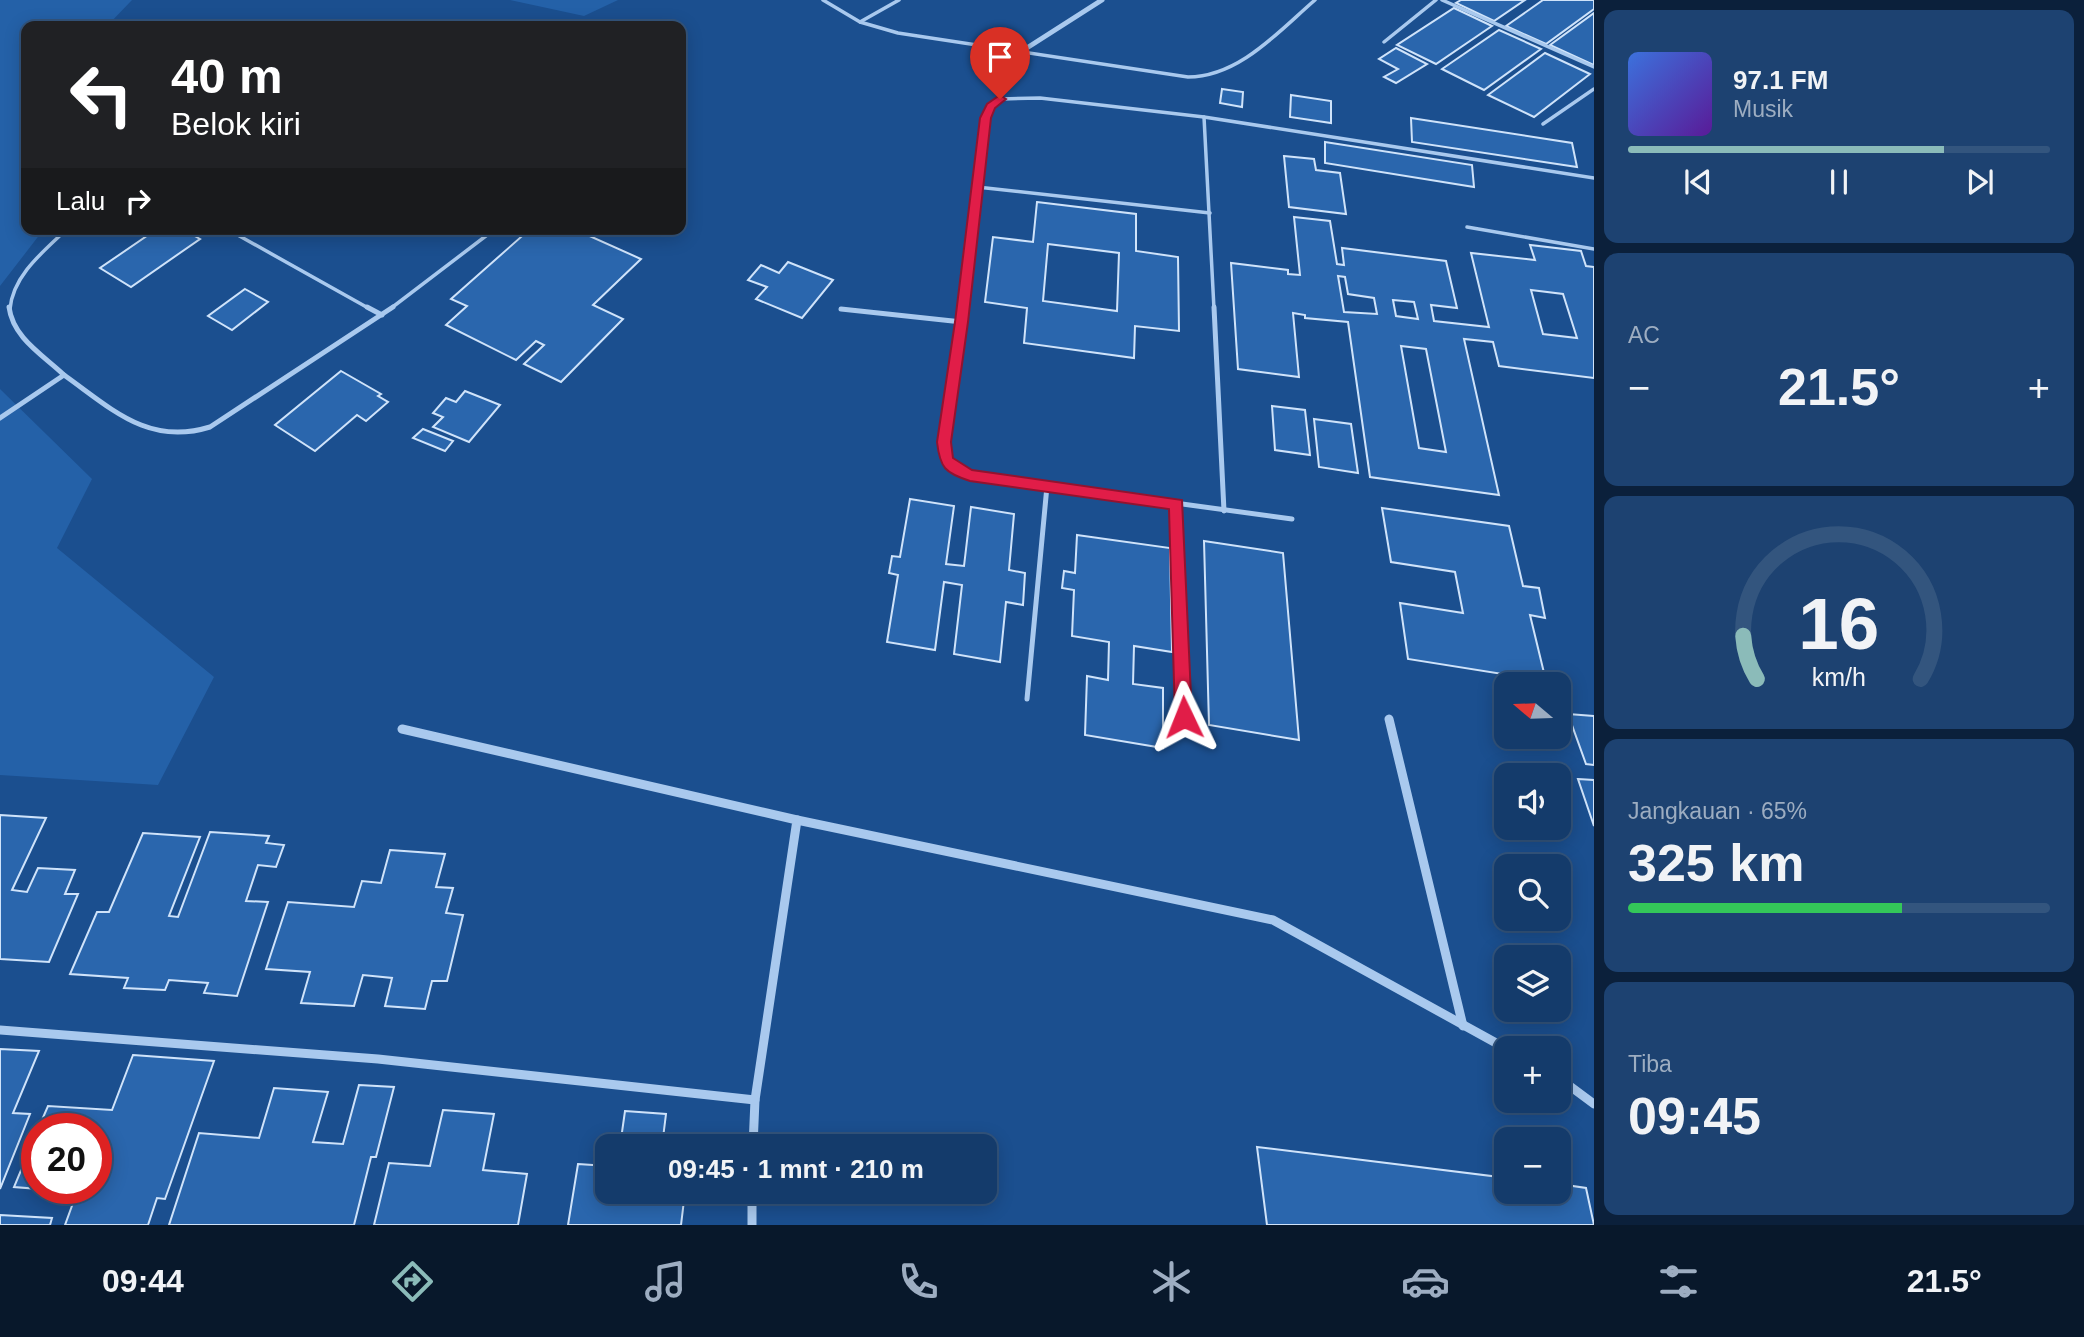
<!DOCTYPE html>
<html lang="id">
<meta charset="utf-8">
<style>
:root{--surface:#143b6b;--page:#1d4271;--text:#f1f3f6;--muted:#9dadc1;--line:#33557e;--accent:#8bbbb9}
body{margin:0;font-family:Helvetica,sans-serif;background:var(--page);color:var(--text);height:100vh;display:flex;flex-direction:column;font-size:26px;white-space:nowrap}
*{box-sizing:border-box;margin:0}
p{font-size:23px;color:var(--muted)}
.icon{flex:none;width:38px;height:38px;fill:none;stroke:currentColor;stroke-width:2;stroke-linecap:round;stroke-linejoin:round}
.map{position:relative;flex:1;overflow:hidden}
.sheet{display:flex;flex-direction:column;gap:10px;padding:10px;background:#0b203b;width:490px}
.sheet>*{flex:none}
.top-card{position:absolute;left:21px;top:21px;width:665px;height:214px;border-radius:14px;box-shadow:0 4px 18px #0003,0 0 0 2px var(--line);background:#202124;color:#fff;overflow:hidden}
.needle{width:46px;rotate:289deg}
.buttons{position:absolute;left:1494px;top:672px;display:grid;gap:14px}
.buttons a{display:grid;place-items:center;width:77px;height:77px;border-radius:14px;background:var(--surface);box-shadow:0 4px 18px #0003,0 0 0 2px var(--line);font-size:35px}
.speed{position:absolute;left:21px;top:1113px;display:flex;gap:14px;font-size:35px;font-weight:700;text-align:center}
.speed>*{display:grid;place-content:center;width:91px;height:91px;border-radius:50%;background:var(--surface);box-shadow:0 4px 18px #0003,0 0 0 2px var(--line);line-height:1}
.speed .limit{border:10px solid #d22;background:#fff;color:#111}
.pin{position:absolute;display:grid;place-items:center;width:60px;height:60px;color:#fff;margin:-72px -30px;border-radius:50% 50% 50% 0;rotate:-45deg;box-shadow:0 0 7px #0007}
.pin .icon{rotate:45deg}
.me{position:absolute;width:77px;margin:-38px;rotate:358deg;stroke-linejoin:round;filter:drop-shadow(0 0 5px #0008)}
.turn{display:flex;align-items:center;gap:24px;height:147px;padding:0 35px;font-size:32px}
.turn .icon{width:91px;height:91px;stroke-width:2.5}
.turn b{display:block;font-size:49px;line-height:60px}
.then{display:flex;align-items:center;height:66px;padding:0 35px;background:#0003;gap:14px;font-size:26px}
.big{font-size:52px;font-weight:800;line-height:1.1}
.sheet .widget{flex:1;display:flex;flex-direction:column;justify-content:center;gap:10px;min-width:0;padding:0 24px;border-radius:14px;background:var(--page)}
.sheet .dial{align-items:center;gap:0}
.dial svg{height:182px;overflow:visible;fill:none;stroke:var(--line);stroke-width:7;stroke-linecap:round;text-anchor:middle}
.dial text{fill:var(--text);stroke:none}
.song{display:flex;align-items:center;gap:21px}
.cover{width:84px;height:84px;border-radius:10px;background:linear-gradient(135deg,hsl(220 70% 55%),hsl(270 70% 35%))}
.played{height:7px;border-radius:4px;background:linear-gradient(90deg,var(--accent) 75%,var(--line) 75%)}
.keys{display:flex;justify-content:space-around;direction:ltr}
.heat{display:flex;justify-content:space-between;align-items:center;font-size:38px;direction:ltr}
.charge{height:10px;border-radius:5px;background:linear-gradient(90deg,#34c759 65%,var(--line) 0)}
.trip{position:absolute;left:595px;top:1134px;width:402px;height:70px;border-radius:14px;background:var(--surface);box-shadow:0 4px 18px #0003,0 0 0 2px var(--line);font-weight:800;line-height:70px;text-align:center}
.tab-bar{display:flex;height:112px;justify-content:space-around;align-items:center;background:#08182b;color:var(--muted)}
.tab-bar .icon{width:49px;height:49px}
.tab-bar .on{color:var(--accent)}
.tab-bar b{font-size:32px;color:var(--text)}
main{display:flex;flex:1;min-height:0}
.map>svg:first-child{display:block}
</style>
<main>
<div class="map">
<svg width="1594" height="1225" viewBox="0 0 1594 1225">
<rect width="100%" height="100%" fill="#1b4f8f"/>
<g fill="#2461a8">
<path d="M0,0H132L107,26H26V229H44L0,286Z"/>
<path d="M510,0H618L584,16Z"/>
<path d="M0,389L92,479L57,548L214,677L158,785L0,775Z"/>
</g>
<g fill="#2a66ad" stroke="#cfe3fa" stroke-width="2" fill-rule="evenodd">
<path d="M1461,0H1525L1494,21L1456,3Z"/>
<path d="M1543,0H1594V9L1546,44L1506,26Z"/>
<path d="M1454,8L1492,26L1436,64L1397,45Z"/>
<path d="M1594,13V65L1550,45Z"/>
<path d="M1499,30L1541,49L1484,90L1442,69Z"/>
<path d="M1396,48L1427,64L1396,83L1384,77L1398,69L1379,59Z"/>
<path d="M1545,53L1590,74L1534,117L1488,95Z"/>
<path d="M1222,89L1243,92L1242,107L1220,103Z"/>
<path d="M1291,95L1331,101V123L1290,117Z"/>
<path d="M1411,118L1572,143L1577,167L1412,142Z"/>
<path d="M1325,142L1472,165L1474,187L1325,163Z"/>
<path d="M1284,156L1314,159L1316,170L1340,173L1346,214L1289,207Z"/>
<path d="M1037,202L1136,214V251L1178,257L1179,331L1135,326L1134,358L1024,343L1027,308L985,302L993,237L1033,242ZM1048,244L1119,253L1117,311L1043,301Z"/>
<path d="M1294,217L1330,221L1337,264L1344,265L1342,248L1446,261L1457,308L1431,305L1434,321L1489,327L1471,253L1535,260L1530,245L1581,251L1586,266L1594,267V378L1499,366L1493,342L1464,339L1499,495L1370,477L1348,322L1305,318V315L1293,313L1299,377L1238,369L1231,263L1288,270V274L1300,275ZM1338,276L1345,277L1348,294L1374,298L1377,314L1344,312ZM1531,290L1563,294L1577,338L1543,334ZM1393,300L1414,302L1418,319L1396,316ZM1401,346L1426,349L1446,452L1419,448Z"/>
<path d="M157,229H182L200,239L131,287L100,268Z"/>
<path d="M530,229H574L641,259L593,305L623,319L561,382L524,364L544,345L536,341L516,360L446,325L467,306L451,299Z"/>
<path d="M788,262L833,280L802,318L756,299L767,287L748,280L761,265L779,273Z"/>
<path d="M245,289L268,302L232,330L208,316Z"/>
<path d="M341,371L381,394L378,396L388,402L366,421L357,415L315,451L275,425Z"/>
<path d="M465,391L500,405L469,442L433,427L443,417L433,413L446,398L456,402Z"/>
<path d="M1272,406L1305,410L1310,455L1275,450Z"/>
<path d="M1314,419L1351,424L1358,473L1319,467Z"/>
<path d="M423,429L453,441L445,451L413,438Z"/>
<path d="M910,499L954,506L946,564L964,566L971,507L1014,514L1009,570L1025,573L1023,605L1006,602L1000,662L954,654L962,585L944,582L935,650L887,642L898,575L889,573L892,556L900,557Z"/>
<path d="M1382,508L1509,526L1523,586L1539,588L1545,618L1530,615L1546,681L1408,659L1400,603L1463,613L1455,572L1391,562Z"/>
<path d="M1077,535L1170,548L1172,652L1134,646L1133,684L1163,688V748L1085,735L1087,676L1108,680L1109,642L1072,636L1074,590L1062,588L1064,571L1075,573Z"/>
<path d="M1204,541L1283,553L1299,740L1209,725Z"/>
<path d="M1568,714L1594,716V765L1586,764Z"/>
<path d="M1578,779L1594,780V826Z"/>
<path d="M0,815L46,818L12,890L27,892L38,868L75,870L65,894H78L49,962L0,959Z"/>
<path d="M210,832L269,836L266,843L284,845L276,867L258,865L246,901L268,902L237,996L204,993L208,983L169,980L165,990L124,988L128,978L70,974L97,912H109L143,833L200,837L169,916L178,917Z"/>
<path d="M390,850L445,854L436,887L453,888L446,913L463,915L447,981H432L425,1009L385,1006L392,978L363,975L354,1006L301,1003L310,972L266,969L288,902L354,907L362,881L381,883Z"/>
<path d="M0,1049L39,1051L13,1113L30,1114L0,1189Z"/>
<path d="M133,1055L214,1061L165,1199L157,1198L148,1225H65L77,1192L14,1187L37,1132V1188H96V1129H38L48,1106L112,1110Z"/>
<path d="M359,1085L394,1087L376,1157H371L354,1225H169L199,1133L259,1138L274,1088L328,1092L313,1142L343,1144Z"/>
<path d="M443,1110L494,1114L483,1170L527,1174L518,1225H374L389,1163L430,1166Z"/>
<path d="M625,1111L666,1114L662,1146H620Z"/>
<path d="M1257,1147L1507,1178V1192H1559V1184L1586,1188L1594,1225H1267Z"/>
<path d="M578,1164L607,1166V1192H685L681,1225H568Z"/>
<path d="M0,1215L52,1218L50,1225H0Z"/>
</g>
<g fill="none" stroke-linecap="round" stroke-linejoin="round">
<g stroke="#a9c9ee" stroke-width="3.5">
<path d="M823,0L860,22L898,33L1188,77C1239,77 1279,31 1315,0"/>
<path d="M1442,0L1594,67"/>
<path d="M860,22L899,0"/>
<path d="M1384,42L1436,0"/>
<path d="M1204,117L1214,309"/>
<path d="M1543,124L1594,89"/>
<path d="M977,187L1210,213"/>
<path d="M1467,227L1594,249"/>
<path d="M227,229L370,309"/>
<path d="M10,309C13,275 44,251 67,229"/>
<path d="M390,309L495,229"/>
<path d="M964,309L985,118L990,106L1001,99L1040,98L1204,117L1594,178"/>
</g>
<g stroke="#a9c9ee" stroke-width="5">
<path d="M367,307L382,315"/>
<path d="M964,307L944,442C945,460 953,470 970,475L1292,519"/>
<path d="M1214,307L1224,511"/>
<path d="M841,309L962,322"/>
<path d="M64,375C112,409 148,446 210,427L393,307"/>
<path d="M0,418L64,375C43,355 13,338 9,307"/>
<path d="M1176,504L1184,708"/>
<path d="M1027,699L1047,486"/>
</g>
<path stroke="#a9c9ee" stroke-width="6" d="M1184,706V717"/>
<path stroke="#a9c9ee" stroke-width="5" d="M1019,53L1102,0"/>
<g stroke="#a9c9ee" stroke-width="9">
<path d="M1389,719L1463,1026"/>
<path d="M402,729L797,820L755,1100L753,1146"/>
<path d="M797,820L1273,920L1507,1049"/>
<path d="M0,1030L378,1059L755,1100"/>
<path d="M1559,1078L1594,1104"/>
<path d="M752,1192V1225"/>
</g>
</g>
<path fill="#e11d48" stroke="#92132f" stroke-width="2" d="M1000,95L1006,99L995,108L991,118L968,322L951,442L953,458L972,470L1182,500L1192,717L1190,723L1184,725L1178,723L1175,717L1169,509L970,481C945,473 940,468 937,442L955,322L980,118L987,104Z"/>
</svg>
<div class="buttons">
<a><svg class="needle" viewBox="-14 -14 28 28"><path d="M0-13l5 13h-10z" fill="#e53935"/><path d="M0 13l5-13h-10z" fill="#9dadc1"/></svg></a>
<a><svg class="icon" aria-label="sound" viewBox="0 0 24 24"><path d="M4 9h4l5-4v14l-5-4H4zM17 9q2 3 0 6"/></svg></a>
<a><svg class="icon" aria-label="search" viewBox="0 0 24 24"><circle cx="10" cy="10" r="6"/><path d="M15 15l6 6"/></svg></a>
<a><svg class="icon" aria-label="layers" viewBox="0 0 24 24"><path d="M12 4l9 5-9 5-9-5zM3 14l9 5 9-5"/></svg></a>
<a>+</a>
<a>−</a>
</div>
<div class="speed"><div class="limit">20</div></div>
<div class="pin" style="left:1000px;top:99px;background:#d93025"><svg class="icon" aria-label="arrive" viewBox="0 0 24 24"><path d="M6 21V4h12l-3 4 3 4H6"/></svg></div>
<svg class="me" style="left:1184px;top:717px" viewBox="-20 -20 40 40"><path d="M0-17L14 15 0 8-14 15z" fill="#e11d48" stroke="#fff" stroke-width="4"/></svg>
<div class="trip">09:45 · 1 mnt · 210 m</div>
<div class="top-card">
<div class="turn"><svg class="icon" aria-label="left" viewBox="0 0 24 24"><path d="M17 20v-9H6M10 6l-5 5 5 5"/></svg><div><b>40 m</b>Belok kiri</div></div>
<div class="then">Lalu<svg class="icon" aria-label="right" viewBox="0 0 24 24"><path d="M7 20v-9h11M14 6l5 5-5 5"/></svg></div>
</div>
</div>
<section class="sheet">
<div class="widget">
<div class="song"><i class="cover"></i><div><b>97.1 FM</b><p>Musik</p></div></div>
<div class="played"></div>
<div class="keys"><svg class="icon" aria-label="previous" viewBox="0 0 24 24"><path d="M18 5L8 12l10 7zM5 5v14"/></svg><svg class="icon" aria-label="pause" viewBox="0 0 24 24"><path d="M8 5v14M16 5v14"/></svg><svg class="icon" aria-label="next" viewBox="0 0 24 24"><path d="M6 5l10 7-10 7zM19 5v14"/></svg></div>
</div>
<div class="widget"><p>AC</p>
<div class="heat"><a>−</a><b class="big">21.5°</b><a>+</a></div>
</div>
<div class="widget dial"><svg viewBox="0 0 100 80">
<path d="M14 69A42 42 0 1 1 86 69"/>
<path d="M14 69A42 42 0 0 1 8 50" stroke="#8bbbb9"/>
<text x="50" y="56" font-size="32" font-weight="700">16</text>
<text x="50" y="72" font-size="11">km/h</text>
</svg></div>
<div class="widget"><p>Jangkauan · 65%</p><b class="big">325 km</b><div class="charge"></div></div>
<div class="widget"><p>Tiba</p><b class="big">09:45</b></div>
</section>
</main>
<nav class="tab-bar">
<b>09:44</b>
<svg class="icon on" aria-label="directions" viewBox="0 0 24 24"><path d="M12 3l9 9-9 9-9-9zM9 14v-3h6M13 9l2 2-2 2"/></svg>
<svg class="icon" aria-label="music" viewBox="0 0 24 24"><path d="M9 18V5l10-2v13"/><circle cx="6" cy="18" r="3"/><circle cx="16" cy="16" r="3"/></svg>
<svg class="icon" aria-label="phone" viewBox="0 0 24 24"><path d="M5 4h4l2 5-3 2q2 4 5 5l2-3 5 2v4C11 20 4 13 5 4z"/></svg>
<svg class="icon" aria-label="climate" viewBox="0 0 24 24"><path d="M12 3v18M4 7l16 10M4 17L20 7"/></svg>
<svg class="icon" aria-label="car" viewBox="0 0 24 24"><path d="M5 17H2v-5l4-1 3-4h7l3 4 3 1v5h-3M9 17h6M6 11h13"/><circle cx="7" cy="17" r="2"/><circle cx="17" cy="17" r="2"/></svg>
<svg class="icon" aria-label="filters" viewBox="0 0 24 24"><path d="M4 7h16M4 17h16"/><circle cx="9" cy="7" r="2"/><circle cx="15" cy="17" r="2"/></svg>
<b>21.5°</b>
</nav>
